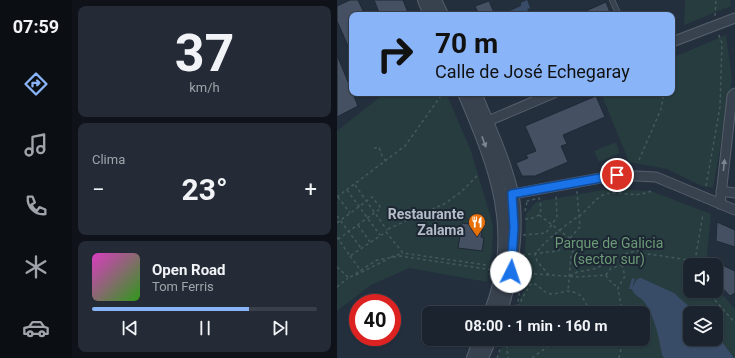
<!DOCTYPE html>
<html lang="es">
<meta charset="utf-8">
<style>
:root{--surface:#1b232e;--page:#242b36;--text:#f1f3f6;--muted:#a0a4aa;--line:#39404a;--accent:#8ab4f8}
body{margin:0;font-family:Roboto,sans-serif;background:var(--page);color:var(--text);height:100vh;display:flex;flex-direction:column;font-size:15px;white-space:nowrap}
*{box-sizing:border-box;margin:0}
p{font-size:13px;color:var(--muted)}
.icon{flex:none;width:22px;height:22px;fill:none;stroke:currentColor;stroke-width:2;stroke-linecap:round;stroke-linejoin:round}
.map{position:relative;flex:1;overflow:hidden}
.details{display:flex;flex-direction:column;gap:6px;padding:6px;background:#0f1319;width:265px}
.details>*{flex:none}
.top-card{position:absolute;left:12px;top:12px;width:326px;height:84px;border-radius:8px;box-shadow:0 1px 3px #0004,0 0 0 1px var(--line);background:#8ab4f8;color:#111;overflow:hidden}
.buttons{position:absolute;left:346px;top:258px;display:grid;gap:8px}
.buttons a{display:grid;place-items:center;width:40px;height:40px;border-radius:8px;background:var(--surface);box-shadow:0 1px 3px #0004,0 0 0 1px var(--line);font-size:20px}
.speed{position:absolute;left:12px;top:294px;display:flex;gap:8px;font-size:20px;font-weight:700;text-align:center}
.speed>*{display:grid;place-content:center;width:52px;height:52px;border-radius:50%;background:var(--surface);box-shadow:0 1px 3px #0004,0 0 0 1px var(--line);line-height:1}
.speed .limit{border:6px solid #d22;background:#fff;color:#111}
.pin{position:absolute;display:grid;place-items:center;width:34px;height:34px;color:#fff;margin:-17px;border:2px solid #fff;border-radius:50%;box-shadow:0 1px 4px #0007}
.me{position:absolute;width:44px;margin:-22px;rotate:4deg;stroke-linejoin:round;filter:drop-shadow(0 0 3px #0008)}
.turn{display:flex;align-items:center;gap:14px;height:84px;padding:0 20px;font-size:18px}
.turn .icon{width:52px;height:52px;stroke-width:2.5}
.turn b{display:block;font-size:28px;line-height:34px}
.big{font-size:30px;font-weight:700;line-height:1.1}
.details .card{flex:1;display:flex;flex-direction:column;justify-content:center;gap:6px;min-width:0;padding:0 14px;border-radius:8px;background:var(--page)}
.details .dial{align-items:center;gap:0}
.dial b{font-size:52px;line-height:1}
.song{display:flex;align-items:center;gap:12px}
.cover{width:48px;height:48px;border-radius:6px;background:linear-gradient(135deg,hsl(310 70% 55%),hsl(110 70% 35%))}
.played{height:4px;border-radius:2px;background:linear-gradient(90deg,var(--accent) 70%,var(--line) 70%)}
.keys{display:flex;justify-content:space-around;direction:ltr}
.heat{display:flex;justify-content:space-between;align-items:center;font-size:22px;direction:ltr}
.trip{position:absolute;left:85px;top:306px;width:228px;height:40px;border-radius:8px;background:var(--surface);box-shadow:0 1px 3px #0004,0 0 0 1px var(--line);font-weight:700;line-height:40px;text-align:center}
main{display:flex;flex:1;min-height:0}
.menu{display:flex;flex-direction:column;width:72px;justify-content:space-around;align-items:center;background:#0b0e12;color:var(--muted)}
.menu .icon{width:28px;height:28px}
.menu .active{color:var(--accent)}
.menu b{font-size:18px;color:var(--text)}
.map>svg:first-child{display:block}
</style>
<main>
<nav class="menu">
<b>07:59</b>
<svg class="icon active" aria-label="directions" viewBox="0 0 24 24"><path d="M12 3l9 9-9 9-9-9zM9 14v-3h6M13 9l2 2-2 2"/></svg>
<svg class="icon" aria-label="music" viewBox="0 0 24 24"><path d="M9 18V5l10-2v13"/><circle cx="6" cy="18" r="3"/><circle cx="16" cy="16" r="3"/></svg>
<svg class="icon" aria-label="phone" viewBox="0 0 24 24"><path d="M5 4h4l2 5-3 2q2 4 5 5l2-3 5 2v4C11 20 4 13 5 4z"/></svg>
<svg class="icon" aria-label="climate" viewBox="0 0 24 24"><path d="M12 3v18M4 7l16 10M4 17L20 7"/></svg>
<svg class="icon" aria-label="car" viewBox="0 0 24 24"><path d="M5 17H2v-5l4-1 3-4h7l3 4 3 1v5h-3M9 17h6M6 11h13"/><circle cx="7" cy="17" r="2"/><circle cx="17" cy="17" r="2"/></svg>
</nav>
<section class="details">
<div class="card dial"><b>37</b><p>km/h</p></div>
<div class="card"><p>Clima</p>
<div class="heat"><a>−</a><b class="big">23°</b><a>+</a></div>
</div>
<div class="card">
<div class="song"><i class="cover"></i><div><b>Open Road</b><p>Tom Ferris</p></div></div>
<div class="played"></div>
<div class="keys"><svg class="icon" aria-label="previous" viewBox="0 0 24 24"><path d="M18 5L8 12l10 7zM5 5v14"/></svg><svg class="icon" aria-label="pause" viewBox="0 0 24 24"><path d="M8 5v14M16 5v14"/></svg><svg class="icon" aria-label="next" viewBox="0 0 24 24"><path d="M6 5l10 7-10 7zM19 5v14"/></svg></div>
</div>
</section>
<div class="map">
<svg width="398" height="358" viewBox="0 0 398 358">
<rect width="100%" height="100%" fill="#242f3e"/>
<g fill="#263c3f" fill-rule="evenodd">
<path d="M348,0H393L394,6L347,25Z"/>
<path d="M389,35L395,79L376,188L365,186L330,169L292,162L264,93H335V58Z"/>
<path d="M48,93H109L134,151L156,225L155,252L150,282L72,268L34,285L0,311V131Z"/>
<path d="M279,142L283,153L262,162L257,151Z"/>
<path d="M271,189L314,191L374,214L369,265H353V291H379V287L398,309V358H161L168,339H306V313H178L191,278L188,256L189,214L199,202ZM353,313H379V339H353Z"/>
</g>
<g fill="#394c67">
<path d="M190,0L193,8L190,9L193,15H170L169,13L184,6V3Z"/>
<path d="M295,278L298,279L295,288L300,279L304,278L337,293L359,313H353V339H379V334L397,358H327L325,355C322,337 318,318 308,303C304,297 297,296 295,289H292Z"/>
</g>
<g fill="#455162" stroke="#1f2835">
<path d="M13,0H21L28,15H15V55L0,21V6Z"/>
<path d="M37,0H66L72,15H43Z"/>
<path d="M152,1L158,15H142L138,6Z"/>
<path d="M269,2L274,15H240Z"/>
<path d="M0,55L21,106L0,117Z"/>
<path d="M259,96L268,117L226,135L230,144L224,146L231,162L198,176H185L179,163L191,158L189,155L199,151L188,126Z"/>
<path d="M380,222L398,230V247L379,241Z"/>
<path d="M125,223L146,226L144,237L147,238L145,251L121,248Z"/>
<path d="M379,262L398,271V293L393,296L379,281Z"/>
</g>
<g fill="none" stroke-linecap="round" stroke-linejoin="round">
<g stroke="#565f6c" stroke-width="6">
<path id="service" d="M275,0L282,15"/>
</g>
<g stroke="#565f6c" stroke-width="11">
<g id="minor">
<path d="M335,42L398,18"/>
<path d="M144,124L217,93"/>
<path d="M384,191L398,193"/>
<path d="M170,195L280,175L319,177L398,210"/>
<path d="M383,204L395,96L398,93"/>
</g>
</g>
<g stroke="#565f6c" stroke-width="14">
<g id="tertiary">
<path d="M87,0L93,15"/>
<path d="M98,0L105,15"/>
<path d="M127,93C159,168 185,232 153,313"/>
<path d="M138,93C151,125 167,159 175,193C182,223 174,284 163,313"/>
<path d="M136,358L143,339"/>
<path d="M145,358L153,339"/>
</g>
</g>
<g stroke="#44595c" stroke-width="1.5" stroke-dasharray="3 3" stroke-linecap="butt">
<path d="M378,16L379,0"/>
<path d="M37,148L42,147L45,156L49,161"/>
<path d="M302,160L324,109L327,93"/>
<path d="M18,185L50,230"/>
<path d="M369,186L383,107L385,43L381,33"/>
<path d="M10,190L43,235"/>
<path d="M0,197L68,146L106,93"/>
<path d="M1,197L13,213"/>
<path d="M188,211L190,202"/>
<path d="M202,215L239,243L234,256L231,291"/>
<path d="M0,216L24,248"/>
<path d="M188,219C204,218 206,213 202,198L190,201"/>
<path d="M0,223L35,197L44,208L0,240"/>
<path d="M21,225L33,242"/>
<path d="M51,229L107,204L124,192L141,175"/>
<path d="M186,235L209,233L220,217L219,195"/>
<path d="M0,237L13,256L49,232L66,253L149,265"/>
<path d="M185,255L221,251L243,227L240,192H239"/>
<path d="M13,256L24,271"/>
<path d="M54,257L66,253"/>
<path d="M185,260L186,273L241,277L269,275L274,268L285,265L312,254L358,261L359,265"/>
<path d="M358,261L366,214"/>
<path d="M0,267L12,278L40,260L63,256L156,270"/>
<path d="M19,275L49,260"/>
<path d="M212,275L200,261L198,254C210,239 226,227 242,216C251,210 258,198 268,194C285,190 297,199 314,191"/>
<path d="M269,275L271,279L281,288"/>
<path d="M233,276L240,272L257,269L293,252L302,251L309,255"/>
<path d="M0,287L11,278"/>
<path d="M370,291L398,323"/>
<path d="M177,313L181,302L185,273"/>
<path d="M180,313L185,298L195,283C203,285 206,293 214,294C219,294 225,292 230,291C242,291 250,300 251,311L245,313"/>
<path d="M285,313L281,288L288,276L285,265"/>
<path d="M169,339L171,358"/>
<path d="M160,358L167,339"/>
<path d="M195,358L221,339"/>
<path d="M282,358L286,339"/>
</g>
<use href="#service" stroke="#38414e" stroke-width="4.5"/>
<use href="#minor" stroke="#38414e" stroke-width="9"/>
<use href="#tertiary" stroke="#38414e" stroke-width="12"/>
</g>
<defs><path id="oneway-solid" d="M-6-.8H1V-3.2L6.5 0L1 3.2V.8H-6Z"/></defs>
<g fill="#7c8592">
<use href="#oneway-solid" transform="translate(147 142) rotate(70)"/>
<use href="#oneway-solid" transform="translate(387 165) rotate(-84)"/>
</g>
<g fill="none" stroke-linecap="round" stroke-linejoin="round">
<g stroke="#114b97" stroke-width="10">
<path id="route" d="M174,272L177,227L175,194L280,175"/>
</g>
<use href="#route" stroke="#1a73e8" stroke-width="7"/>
</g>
<defs>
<g id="restaurant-pin" transform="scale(0.9)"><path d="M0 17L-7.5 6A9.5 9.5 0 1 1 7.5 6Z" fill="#e8710a" stroke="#1d2633"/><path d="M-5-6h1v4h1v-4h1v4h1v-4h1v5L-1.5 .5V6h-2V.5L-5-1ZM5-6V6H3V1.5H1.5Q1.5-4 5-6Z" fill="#fff"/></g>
</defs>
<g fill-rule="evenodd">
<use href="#restaurant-pin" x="140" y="222"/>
</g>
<g text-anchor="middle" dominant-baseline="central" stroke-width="4" stroke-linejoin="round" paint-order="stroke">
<g font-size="14" font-weight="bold" fill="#b4bcc9" stroke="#1d2633" text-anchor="end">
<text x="127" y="214">Restaurante<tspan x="127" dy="16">Zalama</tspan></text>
</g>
<g font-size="14" fill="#6b9a76" stroke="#1d2633">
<text x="272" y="243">Parque de Galicia<tspan x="272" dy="16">(sector sur)</tspan></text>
</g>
</g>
</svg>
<div class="buttons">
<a><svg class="icon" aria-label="sound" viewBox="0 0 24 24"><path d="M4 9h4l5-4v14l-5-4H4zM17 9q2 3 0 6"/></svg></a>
<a><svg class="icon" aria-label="layers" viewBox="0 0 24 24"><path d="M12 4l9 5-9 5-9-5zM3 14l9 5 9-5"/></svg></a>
</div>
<div class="speed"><div class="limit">40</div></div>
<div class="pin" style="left:280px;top:175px;background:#d93025"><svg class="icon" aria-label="arrive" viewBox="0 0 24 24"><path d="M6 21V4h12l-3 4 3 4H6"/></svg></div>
<svg class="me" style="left:174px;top:272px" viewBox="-20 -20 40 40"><circle r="19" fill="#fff"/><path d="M0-13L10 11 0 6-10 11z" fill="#1a73e8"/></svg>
<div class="trip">08:00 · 1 min · 160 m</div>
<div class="top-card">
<div class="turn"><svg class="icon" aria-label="right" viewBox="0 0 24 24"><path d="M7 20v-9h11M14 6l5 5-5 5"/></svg><div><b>70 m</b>Calle de José Echegaray</div></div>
</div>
</div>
</main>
